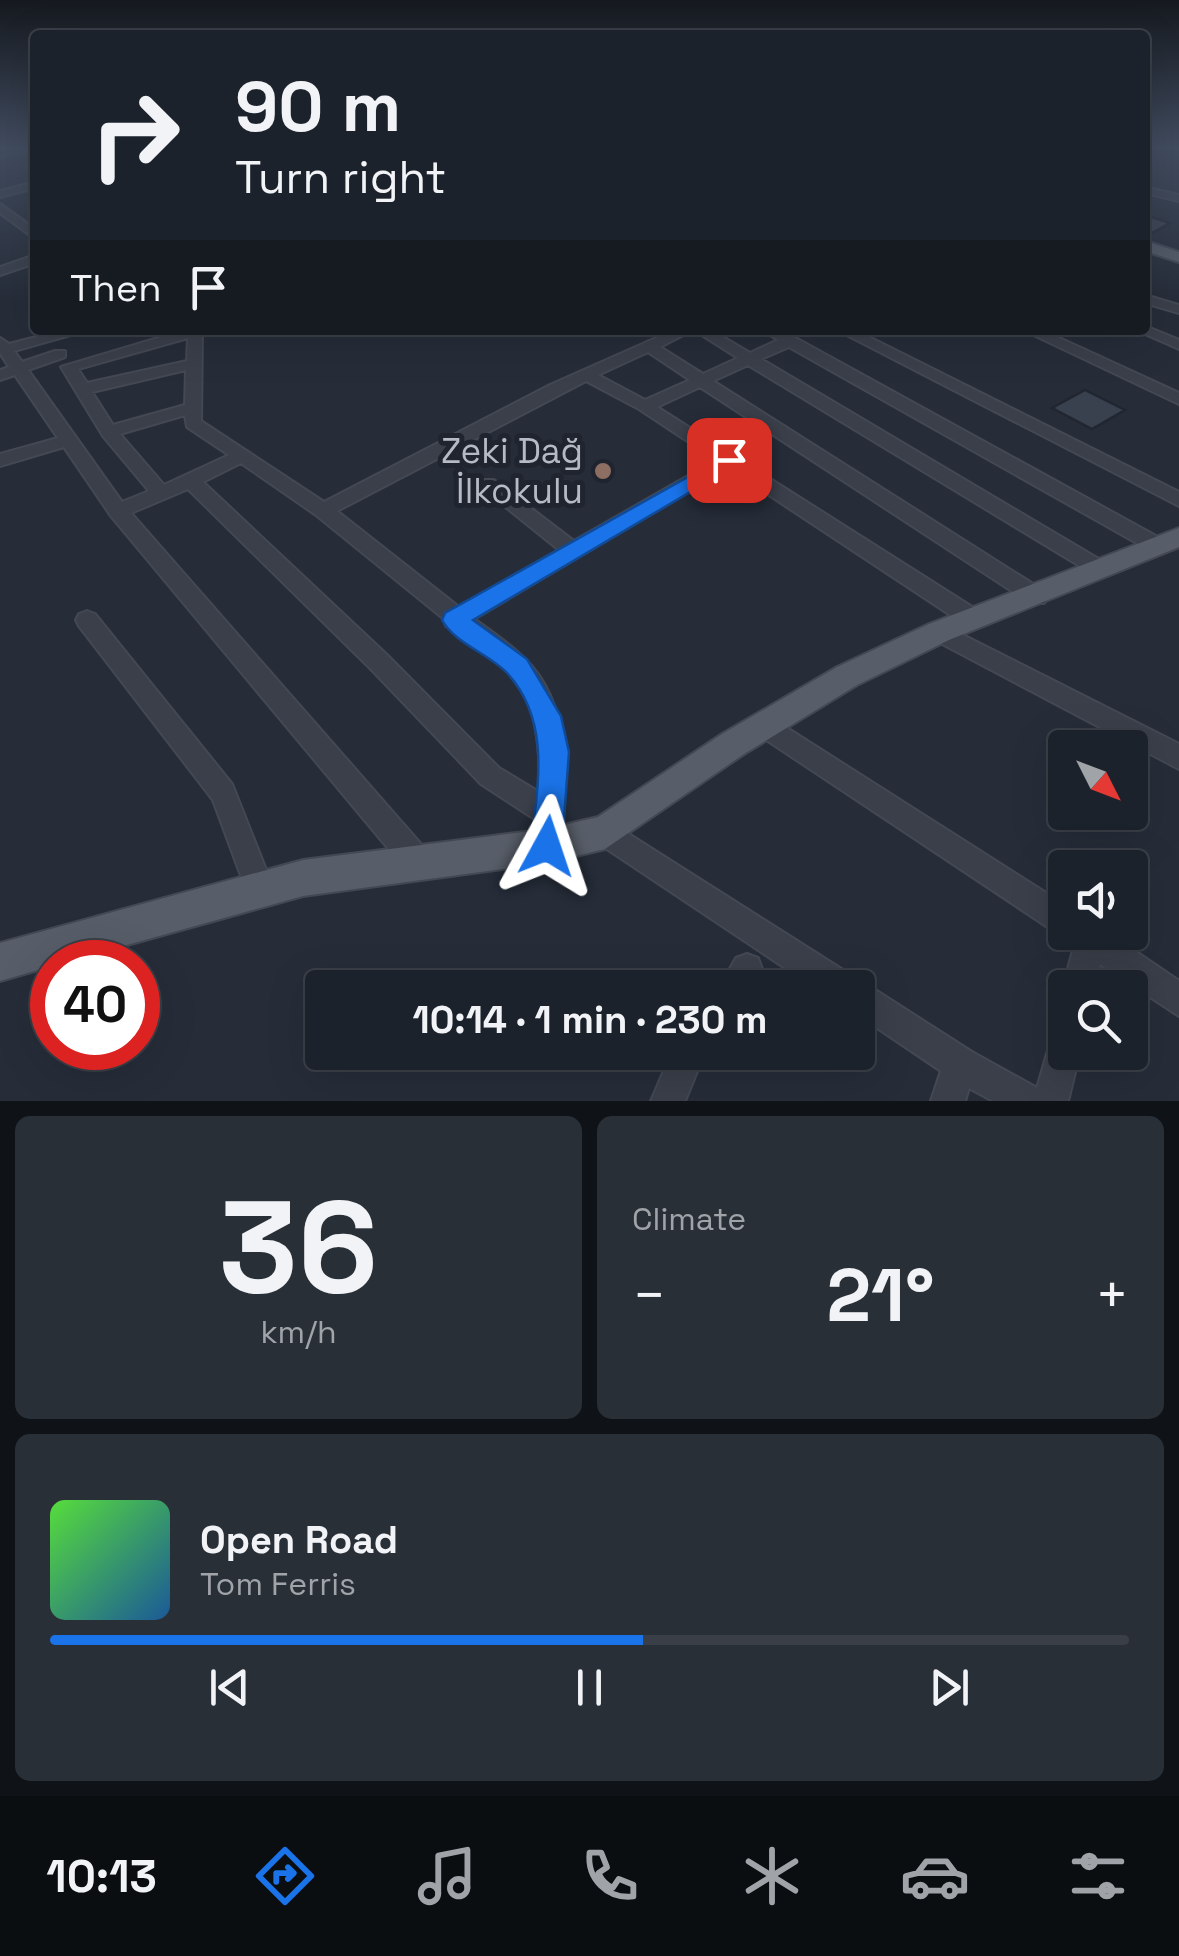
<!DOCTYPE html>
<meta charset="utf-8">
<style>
:root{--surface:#1c222b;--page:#292f37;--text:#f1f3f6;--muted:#a0a4a9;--line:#3a3f47;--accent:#1a73e8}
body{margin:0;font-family:"Space Grotesk",sans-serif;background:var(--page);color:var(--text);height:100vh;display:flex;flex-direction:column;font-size:38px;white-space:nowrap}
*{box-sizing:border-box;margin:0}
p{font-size:32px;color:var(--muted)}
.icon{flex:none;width:55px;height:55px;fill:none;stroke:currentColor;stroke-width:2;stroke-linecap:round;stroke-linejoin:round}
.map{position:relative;height:1101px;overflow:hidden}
.drawer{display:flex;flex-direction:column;gap:15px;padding:15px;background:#0f1318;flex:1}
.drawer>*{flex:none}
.hud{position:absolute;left:30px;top:30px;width:1120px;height:305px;border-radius:10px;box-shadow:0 10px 40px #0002,0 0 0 2px var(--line);background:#1c222b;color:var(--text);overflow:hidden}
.needle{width:65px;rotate:132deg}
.buttons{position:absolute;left:1048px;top:730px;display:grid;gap:20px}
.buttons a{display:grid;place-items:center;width:100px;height:100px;border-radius:10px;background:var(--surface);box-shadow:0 10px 40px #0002,0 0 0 2px var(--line);font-size:50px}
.speed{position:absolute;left:30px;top:940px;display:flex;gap:20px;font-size:50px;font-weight:700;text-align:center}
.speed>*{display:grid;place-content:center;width:130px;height:130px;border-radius:50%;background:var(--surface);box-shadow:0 10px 40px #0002,0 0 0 2px var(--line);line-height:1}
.speed .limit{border:15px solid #d22;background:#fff;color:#111}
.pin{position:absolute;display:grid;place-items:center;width:85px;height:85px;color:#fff;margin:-42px;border-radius:20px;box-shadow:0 5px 15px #0006}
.me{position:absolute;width:110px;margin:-55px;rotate:5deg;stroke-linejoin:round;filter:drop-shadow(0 0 8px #0008)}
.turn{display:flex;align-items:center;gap:35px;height:210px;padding:0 40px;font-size:45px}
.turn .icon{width:130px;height:130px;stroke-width:2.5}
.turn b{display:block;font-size:70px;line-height:85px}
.then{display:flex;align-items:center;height:95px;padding:0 40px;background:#0003;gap:20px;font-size:38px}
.big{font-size:75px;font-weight:600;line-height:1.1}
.drawer .tile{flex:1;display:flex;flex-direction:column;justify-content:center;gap:15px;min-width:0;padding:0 35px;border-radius:15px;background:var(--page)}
.drawer .dial{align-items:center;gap:0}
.dial b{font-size:130px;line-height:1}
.song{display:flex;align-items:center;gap:30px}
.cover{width:120px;height:120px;border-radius:15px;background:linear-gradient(135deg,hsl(110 70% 55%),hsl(210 70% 35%))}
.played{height:10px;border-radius:5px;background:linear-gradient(90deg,var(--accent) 55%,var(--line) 55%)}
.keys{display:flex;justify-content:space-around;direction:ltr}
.heat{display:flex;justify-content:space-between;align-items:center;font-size:55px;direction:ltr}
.drawer .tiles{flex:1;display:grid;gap:15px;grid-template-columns:1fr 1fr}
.tile:last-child{grid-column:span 2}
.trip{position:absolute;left:305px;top:970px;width:570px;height:100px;border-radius:10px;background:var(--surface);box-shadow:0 10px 40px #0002,0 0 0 2px var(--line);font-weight:600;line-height:100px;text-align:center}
.tab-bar{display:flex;height:160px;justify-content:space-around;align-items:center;background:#0b0e11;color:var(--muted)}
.tab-bar .icon{width:70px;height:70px}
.tab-bar .current{color:var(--accent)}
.tab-bar b{font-size:45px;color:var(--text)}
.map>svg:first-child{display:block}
</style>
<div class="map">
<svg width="1179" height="1101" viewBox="0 0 1179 1101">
<rect width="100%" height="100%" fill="#262d39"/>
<g fill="#39414f" stroke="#212631" stroke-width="2.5">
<path d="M1148,216L1170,223L1150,234L1145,233Z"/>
<path d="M1085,390L1125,410L1092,429L1052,408Z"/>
</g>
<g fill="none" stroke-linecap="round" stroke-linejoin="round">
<g stroke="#434853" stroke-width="4">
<g id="minor">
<path d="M18,148L35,149L0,157V151Z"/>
<path d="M35,182V188L0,197V191Z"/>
<path d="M1145,187L1179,195V201L1145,193Z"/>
<path d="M0,204L35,229V239L0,213Z"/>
<path d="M35,255V263L0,275V267Z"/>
<path d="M1145,295L1179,305V313L1145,303Z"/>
<path d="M1145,326L1179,340V349L1136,330H1145Z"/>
<path d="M64,330H88L14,351L22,362L55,351H65V357L28,370L122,502L149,491L103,436L61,367L185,330H202L201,421L324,502L550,385L674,330H693L660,347L703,374L738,358L694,330H711L750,353L778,340L763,330H781L1165,541L1168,546L1165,551H1151L789,347L761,359L1107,564L1110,569L1107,574H1093L748,365L713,381L1044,591L1048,597L1044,603H1030L700,387L657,407L980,612L983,618L980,624H964L728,468L474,619C491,631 509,643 524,658C574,706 566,784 561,846L557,856L547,860L537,856L533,846L536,820L481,784L371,669L188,489L131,513L427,851L431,861L427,871L417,875L407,871L111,516L64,447L0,466V454L58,438L15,375L0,380V370L9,367L0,353V338L9,344ZM188,338L187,361L87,383L78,369ZM648,352L690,380L645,400L598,375ZM186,370L185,405L113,425L92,392ZM586,381L639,409L716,460L574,541L494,480H482L479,484L482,488L559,550L459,607L337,511ZM185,415L187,427L229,455L164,485L120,434ZM241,463L316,515L444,619L446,626L455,628C473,642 495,656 510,673C538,705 541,751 539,792L499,768L387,655L203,482Z"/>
<path d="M837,330H855L1179,492V506Z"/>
<path d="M1023,330H1042L1179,393V404Z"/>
<path d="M87,611L95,614L232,784L274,890L270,900L260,904L250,900L213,800L79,626L76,620L79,614Z"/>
<path d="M939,623L1179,744V769L931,638L928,632L931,626Z"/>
<path d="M765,714L1065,905V932H1107L1179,981V1016L1100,964L1095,988H1065V992L1063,988L1074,946L1067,936L1055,932L756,733L753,725L756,717Z"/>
<path d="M605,819L854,977L856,982L869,986L972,1052L1037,1088L1053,1033L1065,1029V1052H1080L1068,1101H993L969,1088L965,1101H931L941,1071L858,1015V988H815L595,841L591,832L595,823Z"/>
<path d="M747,954L758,958L762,969L753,988H719L736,958Z"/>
<path d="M672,1052H705L685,1101H651Z"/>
</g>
</g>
<g stroke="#434853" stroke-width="4">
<g id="major">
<path d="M1145,241L1179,252V262L1145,251Z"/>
<path d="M1179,528V547L949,640L857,685L744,754L605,849L547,863L303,896L66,962H52V966L0,981V943L303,860L547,829L598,817L722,734L837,667L929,624Z"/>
</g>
</g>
<use href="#minor" fill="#3a3f4a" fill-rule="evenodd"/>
<use href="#major" fill="#585e69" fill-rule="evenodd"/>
</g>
<linearGradient id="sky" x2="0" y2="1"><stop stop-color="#15191f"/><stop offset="0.49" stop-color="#414c5f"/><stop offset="1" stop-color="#414c5f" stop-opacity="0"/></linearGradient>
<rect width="1179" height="302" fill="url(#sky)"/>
<path fill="#1a73e8" stroke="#114b97" stroke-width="2.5" d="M729,454L739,460L736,465L473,620L527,659L561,716L569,752L562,846L558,857L547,862L536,857L531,846C537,788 552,723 508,674C490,654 455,644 442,620L445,613Z"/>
<circle fill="#8d6e63" stroke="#1f242f" stroke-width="4" cx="603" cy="471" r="10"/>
<g text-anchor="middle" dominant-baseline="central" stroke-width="10" stroke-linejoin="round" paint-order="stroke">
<g font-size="35" fill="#b5bac5" stroke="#1f242f" text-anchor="end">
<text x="583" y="451">Zeki Dağ<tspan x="583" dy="40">İlkokulu</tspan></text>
</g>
</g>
</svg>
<div class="buttons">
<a><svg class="needle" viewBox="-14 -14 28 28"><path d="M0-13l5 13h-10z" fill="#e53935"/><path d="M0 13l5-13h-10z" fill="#a0a4a9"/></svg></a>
<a><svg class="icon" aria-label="sound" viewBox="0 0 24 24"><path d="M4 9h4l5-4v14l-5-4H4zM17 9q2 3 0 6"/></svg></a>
<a><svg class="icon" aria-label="search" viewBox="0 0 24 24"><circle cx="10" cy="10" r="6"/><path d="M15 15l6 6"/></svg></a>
</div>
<div class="speed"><div class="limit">40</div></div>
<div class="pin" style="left:729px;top:460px;background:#d93025"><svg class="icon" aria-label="arrive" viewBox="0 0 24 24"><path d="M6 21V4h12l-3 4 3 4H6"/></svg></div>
<svg class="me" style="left:547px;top:846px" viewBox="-20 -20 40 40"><path d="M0-17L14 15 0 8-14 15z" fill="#1a73e8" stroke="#fff" stroke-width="4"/></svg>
<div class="trip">10:14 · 1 min · 230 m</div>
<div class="hud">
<div class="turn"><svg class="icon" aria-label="right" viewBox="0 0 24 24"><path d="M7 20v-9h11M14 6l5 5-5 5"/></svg><div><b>90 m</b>Turn right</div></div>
<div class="then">Then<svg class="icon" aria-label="arrive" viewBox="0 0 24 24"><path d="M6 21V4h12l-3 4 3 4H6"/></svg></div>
</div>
</div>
<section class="drawer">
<div class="tiles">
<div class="tile dial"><b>36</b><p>km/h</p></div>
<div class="tile"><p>Climate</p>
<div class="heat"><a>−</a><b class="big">21°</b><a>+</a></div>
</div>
<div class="tile">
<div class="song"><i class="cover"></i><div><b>Open Road</b><p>Tom Ferris</p></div></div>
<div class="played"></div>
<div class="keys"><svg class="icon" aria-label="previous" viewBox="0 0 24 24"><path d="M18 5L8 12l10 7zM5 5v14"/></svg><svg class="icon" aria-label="pause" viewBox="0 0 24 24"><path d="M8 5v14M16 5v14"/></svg><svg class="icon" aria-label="next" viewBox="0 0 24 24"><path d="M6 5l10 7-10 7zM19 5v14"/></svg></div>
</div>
</div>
</section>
<nav class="tab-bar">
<b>10:13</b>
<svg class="icon current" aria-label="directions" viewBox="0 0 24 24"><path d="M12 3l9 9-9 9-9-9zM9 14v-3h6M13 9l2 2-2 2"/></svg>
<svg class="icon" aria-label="music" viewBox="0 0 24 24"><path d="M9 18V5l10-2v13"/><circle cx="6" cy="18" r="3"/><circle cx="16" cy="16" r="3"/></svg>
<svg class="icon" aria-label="phone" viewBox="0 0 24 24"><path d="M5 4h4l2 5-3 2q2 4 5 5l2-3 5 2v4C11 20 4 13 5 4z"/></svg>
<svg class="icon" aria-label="climate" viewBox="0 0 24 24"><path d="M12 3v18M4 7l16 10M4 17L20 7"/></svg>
<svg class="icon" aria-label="car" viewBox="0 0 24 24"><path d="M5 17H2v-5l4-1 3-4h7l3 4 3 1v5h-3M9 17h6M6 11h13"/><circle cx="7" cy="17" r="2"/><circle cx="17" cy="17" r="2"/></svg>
<svg class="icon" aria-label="filters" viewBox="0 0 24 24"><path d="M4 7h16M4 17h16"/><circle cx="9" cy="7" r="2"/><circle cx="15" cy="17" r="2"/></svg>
</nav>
